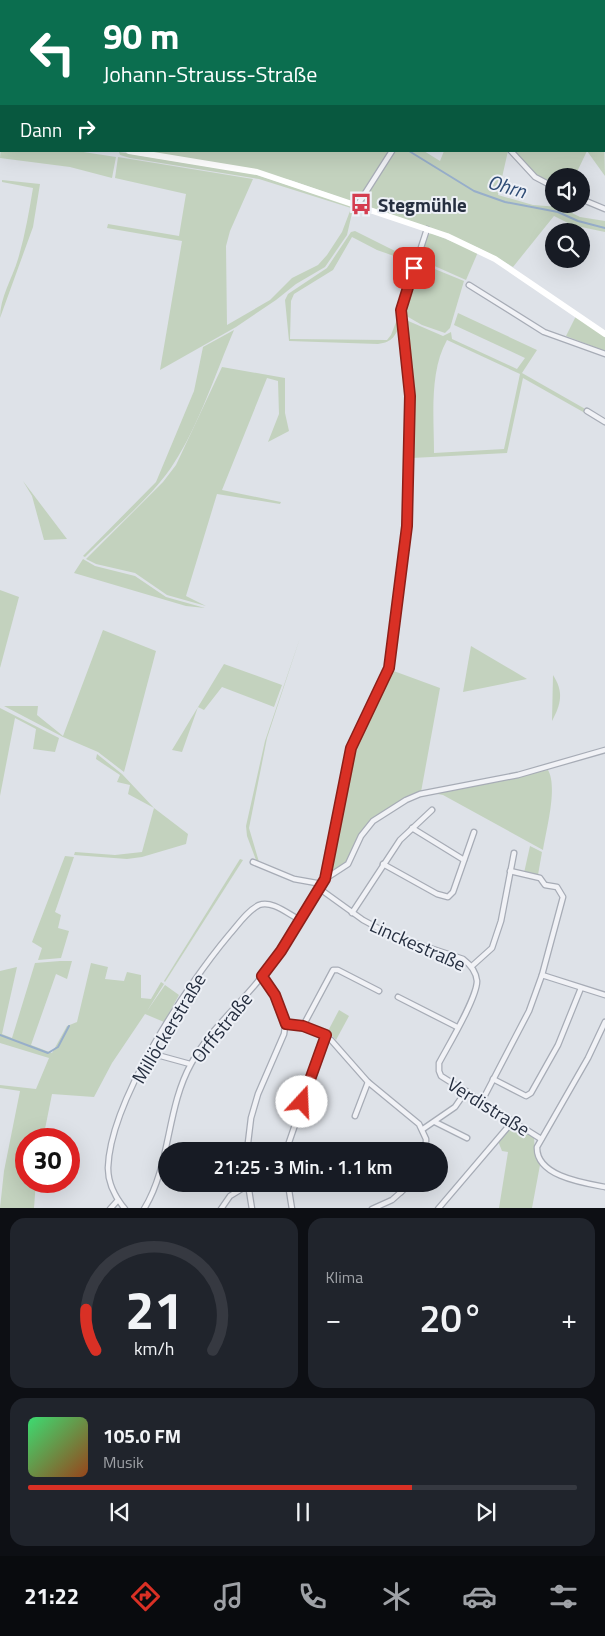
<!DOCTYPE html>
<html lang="de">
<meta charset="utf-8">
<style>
:root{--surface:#171b24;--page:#20242c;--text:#f1f3f6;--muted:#9ea1a6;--line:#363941;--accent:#d93025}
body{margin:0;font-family:"Titillium Web",sans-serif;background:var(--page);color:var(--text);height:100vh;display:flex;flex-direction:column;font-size:19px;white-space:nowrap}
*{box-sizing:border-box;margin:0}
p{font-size:16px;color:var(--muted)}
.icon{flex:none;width:28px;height:28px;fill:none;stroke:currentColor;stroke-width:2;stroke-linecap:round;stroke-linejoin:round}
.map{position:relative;height:1208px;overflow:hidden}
.details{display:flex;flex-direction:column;gap:10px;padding:10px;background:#0d0f14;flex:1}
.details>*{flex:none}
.banner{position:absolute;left:0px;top:0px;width:605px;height:152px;box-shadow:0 5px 20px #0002;background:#0b6e4f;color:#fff;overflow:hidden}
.fabs{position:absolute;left:545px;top:168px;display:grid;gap:10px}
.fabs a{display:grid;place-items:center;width:45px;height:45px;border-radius:50%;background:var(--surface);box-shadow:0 5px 20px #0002;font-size:25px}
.speed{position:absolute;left:15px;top:1128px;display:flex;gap:10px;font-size:25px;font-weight:700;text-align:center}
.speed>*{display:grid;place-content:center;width:65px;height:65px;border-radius:50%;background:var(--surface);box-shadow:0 5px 20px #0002;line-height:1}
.speed .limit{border:8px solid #d22;background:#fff;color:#111}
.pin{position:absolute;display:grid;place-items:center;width:42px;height:42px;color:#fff;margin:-21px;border-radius:10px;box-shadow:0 2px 8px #0006}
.me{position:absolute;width:55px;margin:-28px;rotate:20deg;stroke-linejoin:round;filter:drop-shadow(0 0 4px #0008)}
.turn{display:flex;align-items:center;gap:18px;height:105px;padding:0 20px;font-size:22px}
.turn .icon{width:65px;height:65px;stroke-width:2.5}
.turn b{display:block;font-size:35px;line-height:42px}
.then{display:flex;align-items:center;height:48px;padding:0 20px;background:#0003;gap:10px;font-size:19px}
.big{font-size:38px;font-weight:600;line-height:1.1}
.details .tile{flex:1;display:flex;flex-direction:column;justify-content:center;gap:8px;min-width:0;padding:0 18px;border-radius:15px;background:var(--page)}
.details .dial{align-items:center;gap:0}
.dial svg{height:130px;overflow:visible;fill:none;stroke:var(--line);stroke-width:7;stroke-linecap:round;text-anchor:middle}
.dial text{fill:var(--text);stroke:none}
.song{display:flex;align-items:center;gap:15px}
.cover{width:60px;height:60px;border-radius:8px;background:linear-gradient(135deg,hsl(140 70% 55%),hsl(20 70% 35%))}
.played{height:5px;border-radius:2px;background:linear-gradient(90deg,var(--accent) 70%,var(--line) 70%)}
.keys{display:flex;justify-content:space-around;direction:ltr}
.heat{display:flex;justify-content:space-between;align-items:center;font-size:28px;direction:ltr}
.details .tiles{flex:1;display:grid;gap:10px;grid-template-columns:1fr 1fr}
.tile:last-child{grid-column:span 2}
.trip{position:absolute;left:158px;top:1142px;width:290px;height:50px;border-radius:25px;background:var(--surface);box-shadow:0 5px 20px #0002;font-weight:600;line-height:50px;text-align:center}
.tab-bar{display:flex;height:80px;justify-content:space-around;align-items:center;background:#090b0e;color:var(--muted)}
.tab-bar .icon{width:35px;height:35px}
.tab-bar .current{color:var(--accent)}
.tab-bar b{font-size:22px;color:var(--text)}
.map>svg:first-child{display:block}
</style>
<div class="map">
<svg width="605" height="1209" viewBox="0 0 605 1209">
<rect width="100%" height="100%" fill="#dee2e8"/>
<g fill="#c3d2be" fill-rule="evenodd">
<path d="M604,137L605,176L587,151L575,176H554V186L540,179L512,151H604Z"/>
<path d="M1,146V151H77L116,157L112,178L70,167L0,158Z"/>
<path d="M142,151H391L359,199L353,202L290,180Z"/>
<path d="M394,151H424L440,161L444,151H508L498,195L533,205L560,207L580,217L605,221V232L572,225L554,216L513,267C467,238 415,223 363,205L362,202Z"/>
<path d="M119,152L254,174L352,206L351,208L259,179L130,158L120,155Z"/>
<path d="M118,157L253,179L230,231L226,246L227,325L270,300L292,278L318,265L327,255L342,232L350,211L352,213L347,235L325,267L296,284L276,300L236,327L160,370L182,241L107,228L108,224L179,236L186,194L115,178Z"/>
<path d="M2,180L40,184L33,227L0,318C0,297 12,279 18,259C25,236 29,212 33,188L2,182Z"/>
<path d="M355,231L415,261L414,263L377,250L352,237L333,270L294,294L291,301L290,339L387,340L391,335L398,317L401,323C395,336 393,342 378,344L289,341L285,300L288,294L327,268L351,232Z"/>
<path d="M431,233L478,252L466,280L421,260L427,236Z"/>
<path d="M420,263L464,281L450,328L445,333L422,325L403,314L417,266Z"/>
<path d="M458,313L537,350L522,373L594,414L592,417L523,378L507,453L412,458L411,526L393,668L391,665C397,619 405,572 409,526C414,457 411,391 404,322L406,320L443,336L451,332L452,339L517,369L525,358L454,325ZM447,340L520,374L504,449L434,453C434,417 429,372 447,340Z"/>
<path d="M576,316L605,337V351L566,336Z"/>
<path d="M234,330C216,372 199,425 174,463C155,494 112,530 85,557L83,556L156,482L194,391L203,347Z"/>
<path d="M222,367L285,378V413L289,431L268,442L279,414L278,381L267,378L222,490L281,502L280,504L217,494L186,596L206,606L167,595L135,573L96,564L86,559L163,482L176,465Z"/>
<path d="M23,481L67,539L44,540L32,496Z"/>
<path d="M83,559L95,566L135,576L166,597L205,608L186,606L74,573Z"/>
<path d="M0,590L19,597L0,668Z"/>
<path d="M103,630L156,651L124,772L98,752L63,737L4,706H38L37,715L63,736Z"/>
<path d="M300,638L267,738L249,828L259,862L256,860L247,836L246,826L265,741Z"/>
<path d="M471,646L527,679L463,692Z"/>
<path d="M224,664L282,685L274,707L222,687L204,710L198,707L182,752L172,750Z"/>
<path d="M391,670L440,688L421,792L406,797L371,820L359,836L347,862L328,875L352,749L389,671Z"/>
<path d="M553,675C564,692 561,704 552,721Z"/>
<path d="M0,708L59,738L55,752L33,749L36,729L15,718L0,796Z"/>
<path d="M97,754L122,774L154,808L188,834L186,844L142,857L127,859L74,855L75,852L115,855L142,852L154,808L128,794L130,785L117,782L120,775L96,759Z"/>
<path d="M548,770C558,787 546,830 543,850L443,795L432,793Z"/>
<path d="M530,846L542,852L538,875L524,873Z"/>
<path d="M65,856L74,857L55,912L61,915L58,928L69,931L61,958L38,960L42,948L32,942Z"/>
<path d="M240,859L243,860L165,982L164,981Z"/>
<path d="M60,961H72L67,979L56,974L31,1045L52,1053L67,1026L77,1022L91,963L108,967L105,979L124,981L127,972L141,975V998L151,999L161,982L164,984L147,1011L165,985L179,995L164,1022L145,1014L112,1063L94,1097L52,1094L43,1139H26V1181H36L34,1208H0L4,1171L20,1091L0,1088V1085L36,1089L49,1058L0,1043V971L17,967L2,1034L12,1038L35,963Z"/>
<path d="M339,1010L349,1016L336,1040L328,1031Z"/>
<path d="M513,1123L534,1137L535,1154L540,1165L532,1208H499L508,1152L502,1151L498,1141Z"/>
</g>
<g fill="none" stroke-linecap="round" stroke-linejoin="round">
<g stroke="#97aeca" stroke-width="2">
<path d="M0,75L1,72"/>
<path d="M409,151L474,191L505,202L558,212L578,221L605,228"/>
<path d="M0,1035L48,1053L58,1047L69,1026"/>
</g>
<g stroke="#a7acb6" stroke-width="7">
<g id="minor">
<path d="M511,151L535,177L554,187"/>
<path d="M581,199L605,209"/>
<path d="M357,206L392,151"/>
<path d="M469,285L544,332L605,354"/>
<path d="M587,411L605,422"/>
<path d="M412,828L464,860"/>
<path d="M253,862L294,879L322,884"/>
<path d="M383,864L437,894L448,897L453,892L474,832"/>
<path d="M510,871L540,878L545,885L557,887L563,897L542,975"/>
<path d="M325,879L348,864L361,836L373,821L406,800L420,794L518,775L605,750"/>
<path d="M320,889L363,920L391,935L463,959C471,965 476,971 477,981C477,998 448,1046 439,1063V1071L441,1076L541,1139"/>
<path d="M352,913L400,840L432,810"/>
<path d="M472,966L492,948L501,921L514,853"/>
<path d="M398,997L457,1027"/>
<path d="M605,1022L588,1058L537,1147C536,1176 583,1183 605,1187"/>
<path d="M286,1024L318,1031L331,1040L368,1082L419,1124L426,1139V1151"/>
<path d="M303,1026L333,970H338L379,991"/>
<path d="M150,1053L190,1064"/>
<path d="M493,1079L526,1096L531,1093L558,1045L581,988"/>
<path d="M482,1101L529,1011L542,975L605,995"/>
<path d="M355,1116L368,1082"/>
<path d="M435,1122L467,1138"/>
<path d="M423,1129L455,1107L466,1091"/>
<path d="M247,1151L251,1118L258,1094L284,1034C288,1013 275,992 262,976"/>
<path d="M286,1151L326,1035"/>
<path d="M248,1184L252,1209"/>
<path d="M288,1184L292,1209"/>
<path d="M393,1184L401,1192"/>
<path d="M110,1209L118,1200"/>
<path d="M125,1209C115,1197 108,1184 108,1168C110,1101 187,985 229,935C238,925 247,911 259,905C272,900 288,914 300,920"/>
<path d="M144,1209C171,1165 166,1109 191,1064C209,1030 240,1005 263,975C284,948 301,918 320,889L325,879L351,748L389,668L407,526L410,396L401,309L427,229"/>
<path d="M221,1209L230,1196L248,1185"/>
<path d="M372,1209L392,1200L410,1184"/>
<path d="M438,1209L513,1121"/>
</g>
</g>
<use href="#minor" stroke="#f1f2f6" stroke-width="4.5"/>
<g stroke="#fff" stroke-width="6">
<path d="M0,129H1"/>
<path d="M129,151L257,172L447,236L495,259L605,334"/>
</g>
</g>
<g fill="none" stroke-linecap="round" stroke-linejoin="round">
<g stroke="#8d1f18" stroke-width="12">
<path id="route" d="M302,1102L326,1035L303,1026L286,1024L275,995L262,976L281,951L325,879L351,748L389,668L407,526L410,396L401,310L414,268"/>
</g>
<use href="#route" stroke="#d93025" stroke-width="9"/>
</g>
<defs>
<g id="bus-bare" transform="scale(1.725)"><path d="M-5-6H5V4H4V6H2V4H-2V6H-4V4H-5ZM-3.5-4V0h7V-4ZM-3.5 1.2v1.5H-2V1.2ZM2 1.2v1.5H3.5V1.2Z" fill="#d43c4f" stroke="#edf0f6" stroke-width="2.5" paint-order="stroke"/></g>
</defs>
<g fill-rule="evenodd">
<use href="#bus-bare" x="361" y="204"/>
</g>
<g text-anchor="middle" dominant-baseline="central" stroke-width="4" stroke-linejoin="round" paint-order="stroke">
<g font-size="19" font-weight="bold" fill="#262f40" stroke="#edf0f6" text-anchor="start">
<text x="378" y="204">Stegmühle</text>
</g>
<g font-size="19" fill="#262f40" stroke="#edf0f6">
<text transform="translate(418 944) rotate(24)">Linckestraße</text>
<text transform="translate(221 1027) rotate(-51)">Orffstraße</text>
<text transform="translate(168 1028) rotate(-59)">Millöckerstraße</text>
<text transform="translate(489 1106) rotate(32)">Verdistraße</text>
</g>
<g font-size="20" font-style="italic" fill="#2f4c75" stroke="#edf0f6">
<text transform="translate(507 186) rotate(16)">Ohrn</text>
</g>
</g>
</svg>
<div class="fabs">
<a><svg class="icon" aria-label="sound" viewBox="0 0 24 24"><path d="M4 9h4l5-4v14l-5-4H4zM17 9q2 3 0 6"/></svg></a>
<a><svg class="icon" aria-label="search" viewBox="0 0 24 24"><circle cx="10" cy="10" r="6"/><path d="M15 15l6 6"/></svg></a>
</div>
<div class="speed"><div class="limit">30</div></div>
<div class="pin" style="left:414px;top:268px;background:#d93025"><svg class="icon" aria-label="arrive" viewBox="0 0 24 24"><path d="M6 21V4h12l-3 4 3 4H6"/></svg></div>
<svg class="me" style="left:302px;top:1102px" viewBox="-20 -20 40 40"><circle r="19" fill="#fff"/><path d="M0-13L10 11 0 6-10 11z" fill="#d93025"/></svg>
<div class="trip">21:25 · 3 Min. · 1.1 km</div>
<div class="banner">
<div class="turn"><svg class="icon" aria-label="left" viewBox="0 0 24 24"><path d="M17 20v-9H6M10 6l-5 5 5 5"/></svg><div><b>90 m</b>Johann-Strauss-Straße</div></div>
<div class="then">Dann<svg class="icon" aria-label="right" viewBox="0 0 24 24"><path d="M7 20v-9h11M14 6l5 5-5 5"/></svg></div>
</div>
</div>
<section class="details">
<div class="tiles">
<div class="tile dial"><svg viewBox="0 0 100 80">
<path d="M14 69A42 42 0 1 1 86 69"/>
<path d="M14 69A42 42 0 0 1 8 44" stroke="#d93025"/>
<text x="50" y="56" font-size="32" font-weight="700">21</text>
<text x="50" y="72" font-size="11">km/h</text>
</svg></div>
<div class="tile"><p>Klima</p>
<div class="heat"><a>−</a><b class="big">20°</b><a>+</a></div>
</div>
<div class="tile">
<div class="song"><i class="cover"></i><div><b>105.0 FM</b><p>Musik</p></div></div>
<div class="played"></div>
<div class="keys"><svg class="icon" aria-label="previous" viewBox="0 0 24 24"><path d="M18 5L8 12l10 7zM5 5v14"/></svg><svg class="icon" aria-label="pause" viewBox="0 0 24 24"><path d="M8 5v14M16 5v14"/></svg><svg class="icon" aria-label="next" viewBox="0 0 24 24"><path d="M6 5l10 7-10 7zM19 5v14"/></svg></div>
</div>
</div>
</section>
<nav class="tab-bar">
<b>21:22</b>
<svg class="icon current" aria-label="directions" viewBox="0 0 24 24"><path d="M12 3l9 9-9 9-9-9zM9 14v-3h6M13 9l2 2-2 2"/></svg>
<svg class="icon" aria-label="music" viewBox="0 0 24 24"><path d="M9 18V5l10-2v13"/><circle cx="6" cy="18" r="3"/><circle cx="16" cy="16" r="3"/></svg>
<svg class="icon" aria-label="phone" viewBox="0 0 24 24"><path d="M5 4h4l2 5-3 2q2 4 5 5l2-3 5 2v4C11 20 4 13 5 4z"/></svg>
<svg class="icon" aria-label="climate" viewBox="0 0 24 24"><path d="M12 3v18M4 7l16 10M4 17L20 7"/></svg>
<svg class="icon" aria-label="car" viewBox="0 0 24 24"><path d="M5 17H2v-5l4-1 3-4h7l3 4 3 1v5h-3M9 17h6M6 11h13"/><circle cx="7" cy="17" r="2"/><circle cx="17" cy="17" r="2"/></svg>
<svg class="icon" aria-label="filters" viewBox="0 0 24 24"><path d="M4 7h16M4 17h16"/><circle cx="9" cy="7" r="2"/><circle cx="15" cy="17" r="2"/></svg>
</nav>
